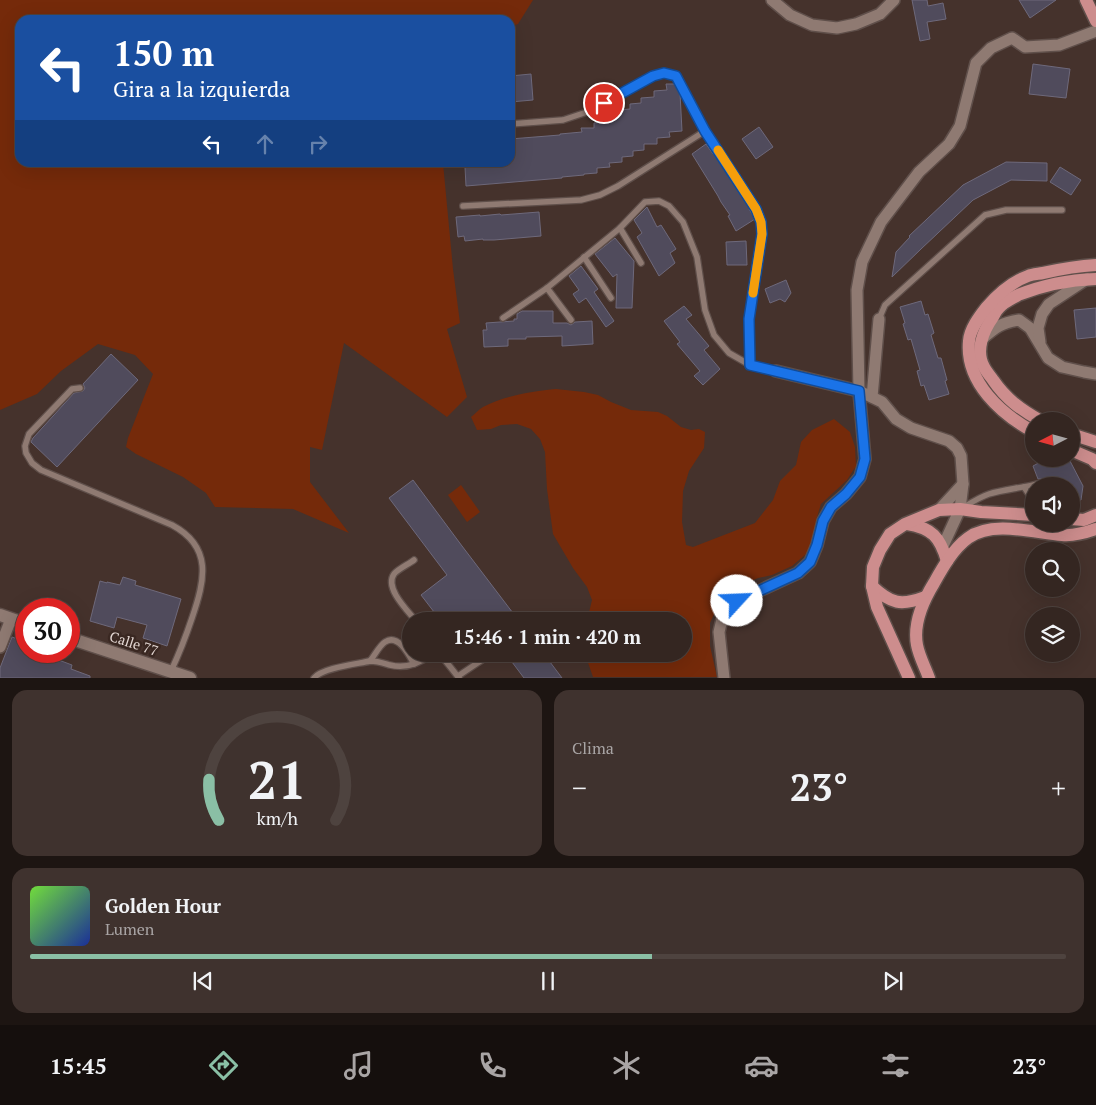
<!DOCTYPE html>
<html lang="es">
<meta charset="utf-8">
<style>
:root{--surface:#342621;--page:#3f322e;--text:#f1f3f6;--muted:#a9a5a5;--line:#4e433f;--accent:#8abfa5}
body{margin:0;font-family:"PT Serif",serif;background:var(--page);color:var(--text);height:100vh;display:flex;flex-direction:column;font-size:19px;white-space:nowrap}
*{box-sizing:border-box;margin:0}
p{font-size:16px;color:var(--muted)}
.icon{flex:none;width:28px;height:28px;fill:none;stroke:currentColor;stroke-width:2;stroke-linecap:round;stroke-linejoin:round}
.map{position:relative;height:678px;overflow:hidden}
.sheet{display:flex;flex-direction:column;gap:12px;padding:12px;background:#1d1512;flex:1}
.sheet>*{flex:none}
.hud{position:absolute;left:15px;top:15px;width:500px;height:152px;border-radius:15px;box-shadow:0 5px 20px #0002,0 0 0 1px var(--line);background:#1a4fa0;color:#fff;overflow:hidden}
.needle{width:32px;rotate:264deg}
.fabs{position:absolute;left:1025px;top:412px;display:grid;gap:10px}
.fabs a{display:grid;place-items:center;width:55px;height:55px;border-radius:50%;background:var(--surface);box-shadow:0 5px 20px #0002,0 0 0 1px var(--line);font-size:25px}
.speed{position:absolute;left:15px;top:598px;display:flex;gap:10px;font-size:25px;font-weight:700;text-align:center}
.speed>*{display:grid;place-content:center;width:65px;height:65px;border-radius:50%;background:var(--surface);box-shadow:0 5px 20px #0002,0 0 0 1px var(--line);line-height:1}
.speed .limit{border:8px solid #d22;background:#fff;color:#111}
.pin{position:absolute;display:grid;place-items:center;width:42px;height:42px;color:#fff;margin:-21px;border:2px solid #fff;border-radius:50%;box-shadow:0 1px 5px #0007}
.me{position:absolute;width:55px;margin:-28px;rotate:65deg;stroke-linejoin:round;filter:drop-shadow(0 0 4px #0008)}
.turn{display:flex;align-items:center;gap:18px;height:105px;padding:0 15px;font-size:22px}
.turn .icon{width:65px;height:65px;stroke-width:2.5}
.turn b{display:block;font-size:35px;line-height:42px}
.lanes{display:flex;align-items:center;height:48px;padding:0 15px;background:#0003;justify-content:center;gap:25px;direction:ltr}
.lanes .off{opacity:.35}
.big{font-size:38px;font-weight:800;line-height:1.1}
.sheet .tile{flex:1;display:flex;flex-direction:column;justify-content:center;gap:8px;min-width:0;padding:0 18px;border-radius:15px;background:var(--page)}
.sheet .dial{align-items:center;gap:0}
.dial svg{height:130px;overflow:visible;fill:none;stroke:var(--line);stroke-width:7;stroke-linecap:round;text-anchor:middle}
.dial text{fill:var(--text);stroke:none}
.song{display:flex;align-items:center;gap:15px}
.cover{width:60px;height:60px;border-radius:8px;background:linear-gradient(135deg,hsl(100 70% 55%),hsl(230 70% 35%))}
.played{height:5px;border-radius:2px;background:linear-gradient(90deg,var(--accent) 60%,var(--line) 60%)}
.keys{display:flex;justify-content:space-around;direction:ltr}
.heat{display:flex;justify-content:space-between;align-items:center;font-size:28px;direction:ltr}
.sheet .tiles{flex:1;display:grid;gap:12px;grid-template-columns:1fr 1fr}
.tile:last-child{grid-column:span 2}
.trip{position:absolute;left:402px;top:612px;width:290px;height:50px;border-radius:25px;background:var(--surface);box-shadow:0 5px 20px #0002,0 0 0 1px var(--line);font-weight:800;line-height:50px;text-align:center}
.menu{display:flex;height:80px;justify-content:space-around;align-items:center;background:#150f0d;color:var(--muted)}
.menu .icon{width:35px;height:35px}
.menu .on{color:var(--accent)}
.menu b{font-size:22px;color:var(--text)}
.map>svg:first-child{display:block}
</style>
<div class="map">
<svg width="1096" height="678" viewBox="0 0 1096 678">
<rect width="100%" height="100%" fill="#45322c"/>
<g fill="#752a0a">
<path d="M0,0H533L518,24L510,27V20H20V162L443,163L453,269L460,323L447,329L467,397L447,417L344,343L322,450L310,447V482L349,533L293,509L215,507L206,493L183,477L136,454L126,447L128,438L153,374L135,355L98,344L61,371L37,394L0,410Z"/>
<path d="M556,389L584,392L598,395L611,402L631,410L658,412L667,416L681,427L691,430L699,429L705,432L704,448L689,471L683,491L682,522L686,545L693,547L755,523L773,500L780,481L796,465L801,442L812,430L834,419L850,432L855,447L856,466L847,480L821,504L816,520L813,541L805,555L792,566L772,575L758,578L740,586L720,601L710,623V646L717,677H593L585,654H684V621H587L592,600L587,587L573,568L553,534L547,489L545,452L540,439L531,429L517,424L501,425L491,429L477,430L471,417C475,414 479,409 483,407C504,396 533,391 556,389Z"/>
<path d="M461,485L480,512L467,522L448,495Z"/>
</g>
<g fill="#504b5c" stroke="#6e697b">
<path d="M912,0H927L928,6L943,3L946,19L927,22L930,39L920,41Z"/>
<path d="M1019,0H1056L1030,18Z"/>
<path d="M1033,64L1070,69L1066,98L1029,94Z"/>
<path d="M531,74L533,100L510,102V76Z"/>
<path d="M666,84H675L680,93L682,131L669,132L670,137L657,138V144H644V150L633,151V156L622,157V162L609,163L610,167L597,168V173L584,174V175L562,177V178L466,186L465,167H470L469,162H510V139L560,135V134L582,132L581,128H594V123L607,122L606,117L619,116V110L630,109V104L641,103V98L654,97V91L667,90Z"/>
<path d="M759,127L773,147L756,159L742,139Z"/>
<path d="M706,144L713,154H714L750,208L749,209L755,219L736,231L728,216L730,215L721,202L718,196L692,154Z"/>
<path d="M1006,162L1047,163V181L1011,180L973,200L921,249L892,277L896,252L910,237L909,236L963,185Z"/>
<path d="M1060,167L1081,180L1071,195L1050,182Z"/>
<path d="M647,207L657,227L661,225L676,249L670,253L675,263L659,276L637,237L642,233L634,220Z"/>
<path d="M539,212L541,236L494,240H483V239L465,241L464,236L458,237L456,217L480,215V216L500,214L501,215Z"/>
<path d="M615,238L634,261L632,308H616L617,274L613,277L595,254Z"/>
<path d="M746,241L747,265H727L726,242Z"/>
<path d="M581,266L598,289L594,292L614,321L606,327L586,298L579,303L573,294L579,290L569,276Z"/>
<path d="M786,280L791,293L785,302L780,299L770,303L765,289Z"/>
<path d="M921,301L925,315L928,314L934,333L931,335L938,358H941L947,380L945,381L949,394L929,400L924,385L921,386L917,371L920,370L911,339L908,340L903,324L905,323L900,307Z"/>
<path d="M684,306L692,315L686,319L709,346L704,350L720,369L703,385L694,376L700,371L677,344L680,342L664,321Z"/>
<path d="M1096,308V337L1077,339L1074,310Z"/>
<path d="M522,311H553V323H567L571,325L575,322L592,321L593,344L562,346V336L526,337V339H508V346L484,347L483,330H487L486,323L514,321V319H517V314Z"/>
<path d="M111,354L138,380L57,467L31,442L33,438L74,393L83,391L85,388L83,384Z"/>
<path d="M1046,459H1061L1062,460L1070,461L1083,486L1081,500H1071V486H1043L1044,481L1042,479H1038L1033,466Z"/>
<path d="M413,480L462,546L519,621H441L421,595L447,575L389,498Z"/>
<path d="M123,577L136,581L135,585L181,599L167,646L143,638L147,625L117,617L114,628L90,621L100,581L107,583V582L120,585Z"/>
<path d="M12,637L26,642V651H49L57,654L56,659L72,665L71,669L90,676V678H0V668Z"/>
<path d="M506,654H544L562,678H524Z"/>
</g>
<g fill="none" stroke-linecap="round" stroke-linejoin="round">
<g stroke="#5f4f4a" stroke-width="8">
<g id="lane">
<path d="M510,124L563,120L587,112L653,76L664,73L676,76L705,131L756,209L761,222L762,234L749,319L750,365"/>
<path d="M463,206L581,200L600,195L618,186L705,131"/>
<path d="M620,228L641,263"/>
<path d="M584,257L611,298"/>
<path d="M547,288L571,320"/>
<path d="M503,318L547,288L620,228L645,202L659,201L669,206L683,222L697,257L705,310L714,335L729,353L750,365L776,371"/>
<path d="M879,319L885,305L985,215L1006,210H1062"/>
<path d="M80,388L72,389L29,434L25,446L26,453L32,463L41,470L172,525C213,547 205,580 192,618C186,636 179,654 171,671"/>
<path d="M1024,487L1034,502"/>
<path d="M964,507C972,502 980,497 989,494C1005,489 1024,488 1040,483"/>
<path d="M414,560C409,564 398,569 394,574C384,588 408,611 416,621"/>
<path d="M440,654L459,678"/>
<path d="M370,661C375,655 379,646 385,642C398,633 409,655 414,664"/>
<path d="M458,676L491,654"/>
<path d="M314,678C322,668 357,664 370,661C377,661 383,663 390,665C405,669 420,663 432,654"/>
</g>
</g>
<g stroke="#5f4f4a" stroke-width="14">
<g id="street">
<path d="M772,0L790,15L812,25L837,28L856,24L880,14L894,0"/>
<path d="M982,339C996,327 1001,323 1019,320L1030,328L1048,358L1062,367L1084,372L1096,374"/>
<path d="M1040,342L1038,328L1042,314L1049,304L1087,279"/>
<path d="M776,371L859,391L882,402L896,419L911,428L949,441L957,448L961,456L963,484L960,509L943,546"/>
<path d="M872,397L879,319"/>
<path d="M939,510L963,484"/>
<path d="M0,647L11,619"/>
<path d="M724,678L719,632L723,615L737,601L798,573L810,562L817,545L823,521L831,507L846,494L860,477L865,459L859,391L857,290L862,262L881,222L919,172L949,144L960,126L976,63L991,48L1012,38L1025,47L1059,45L1096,31"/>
</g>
</g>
<g stroke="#5f4f4a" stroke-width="15">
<g id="secondary">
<path d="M0,615L26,624"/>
<path d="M69,638L190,678"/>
</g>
</g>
<g stroke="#5f4f4a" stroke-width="15">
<g id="primary">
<path d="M1086,0L1096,21"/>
<path d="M1041,421C1021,410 1006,399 993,380C990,376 986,371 984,367C975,351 983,331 993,317C995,313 998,308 1002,305C1006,301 1013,298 1018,295C1043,285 1069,280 1096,279"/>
<path d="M1034,432C1001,414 965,382 969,341C970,329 979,317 986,308C997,295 1012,282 1028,276C1033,274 1038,274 1043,273C1061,269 1078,266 1096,265"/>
<path d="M1071,434L1096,442"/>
<path d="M1071,450L1092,459L1096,463"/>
<path d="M1071,519L1084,520L1096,515"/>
<path d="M907,524C932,528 940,537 947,561"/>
<path d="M872,586C891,604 901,606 925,597"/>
<path d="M909,678L877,607L872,586L873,567L880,550L890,534L905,524L939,510L960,509L981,512L1034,515"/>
<path d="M929,678C925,667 919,656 917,645C913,624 923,601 934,583C943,567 953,549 968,538C993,520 1035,533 1062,535C1074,536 1085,533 1096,529"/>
</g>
</g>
<use href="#lane" stroke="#8f7a72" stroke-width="5.5"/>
<use href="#street" stroke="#8f7a72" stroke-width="11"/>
<use href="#secondary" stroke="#8f7a72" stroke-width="12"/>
<use href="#primary" stroke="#cd8d8d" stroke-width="12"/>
</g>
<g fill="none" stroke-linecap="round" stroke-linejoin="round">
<g stroke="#114b97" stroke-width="12">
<path id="route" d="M604,103L653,76L664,73L676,76L705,131L756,209L761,222L762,234L749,319L750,365L859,391L865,459L860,477L846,494L831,507L823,521L817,545L810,562L798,573L737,601"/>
</g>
<use href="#route" stroke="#1a73e8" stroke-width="9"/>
<path stroke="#f59e0b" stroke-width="9" d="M718,150L756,209L761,222L762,234L753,293"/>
</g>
<g text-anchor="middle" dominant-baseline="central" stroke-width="5" stroke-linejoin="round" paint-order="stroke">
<g font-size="14" fill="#e4d8d4" stroke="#3a2822">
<text transform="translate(134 643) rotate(18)">Calle 77</text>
</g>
</g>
</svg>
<div class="fabs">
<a><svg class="needle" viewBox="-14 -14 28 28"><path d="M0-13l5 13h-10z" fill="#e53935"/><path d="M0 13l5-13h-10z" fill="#a9a5a5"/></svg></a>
<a><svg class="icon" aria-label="sound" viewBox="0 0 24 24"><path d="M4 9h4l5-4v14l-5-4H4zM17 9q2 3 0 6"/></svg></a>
<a><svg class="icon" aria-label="search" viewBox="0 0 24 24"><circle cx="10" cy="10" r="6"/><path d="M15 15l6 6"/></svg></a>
<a><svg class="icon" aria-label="layers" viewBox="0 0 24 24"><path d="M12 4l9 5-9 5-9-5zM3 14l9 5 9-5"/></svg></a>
</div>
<div class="speed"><div class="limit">30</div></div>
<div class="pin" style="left:604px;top:103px;background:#d93025"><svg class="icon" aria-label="arrive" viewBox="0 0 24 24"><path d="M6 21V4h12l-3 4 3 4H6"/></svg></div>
<svg class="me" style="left:737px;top:601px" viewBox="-20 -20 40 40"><circle r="19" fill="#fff"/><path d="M0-13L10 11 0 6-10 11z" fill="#1a73e8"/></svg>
<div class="trip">15:46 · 1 min · 420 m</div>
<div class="hud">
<div class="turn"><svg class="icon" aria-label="left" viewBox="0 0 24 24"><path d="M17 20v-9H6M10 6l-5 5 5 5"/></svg><div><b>150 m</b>Gira a la izquierda</div></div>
<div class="lanes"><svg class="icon" aria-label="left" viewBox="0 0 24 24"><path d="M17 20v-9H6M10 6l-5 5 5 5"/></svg><svg class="icon off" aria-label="ahead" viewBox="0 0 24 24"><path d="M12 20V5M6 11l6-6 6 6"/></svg><svg class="icon off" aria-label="right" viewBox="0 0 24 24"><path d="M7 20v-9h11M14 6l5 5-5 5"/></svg></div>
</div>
</div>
<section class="sheet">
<div class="tiles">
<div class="tile dial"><svg viewBox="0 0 100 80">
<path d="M14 69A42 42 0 1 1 86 69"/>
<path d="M14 69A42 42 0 0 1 8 44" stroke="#8abfa5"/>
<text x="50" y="56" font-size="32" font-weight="700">21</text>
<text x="50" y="72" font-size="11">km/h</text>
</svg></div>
<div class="tile"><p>Clima</p>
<div class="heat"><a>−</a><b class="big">23°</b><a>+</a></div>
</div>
<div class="tile">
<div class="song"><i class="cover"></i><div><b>Golden Hour</b><p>Lumen</p></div></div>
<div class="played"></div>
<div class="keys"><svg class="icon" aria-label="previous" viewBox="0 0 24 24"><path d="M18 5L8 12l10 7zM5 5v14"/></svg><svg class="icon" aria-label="pause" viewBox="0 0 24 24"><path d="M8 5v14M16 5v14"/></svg><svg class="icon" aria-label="next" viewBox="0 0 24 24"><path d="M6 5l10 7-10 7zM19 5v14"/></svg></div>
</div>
</div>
</section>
<nav class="menu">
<b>15:45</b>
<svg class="icon on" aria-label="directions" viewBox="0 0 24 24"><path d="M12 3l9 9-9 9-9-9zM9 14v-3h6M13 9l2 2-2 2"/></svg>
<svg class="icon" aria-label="music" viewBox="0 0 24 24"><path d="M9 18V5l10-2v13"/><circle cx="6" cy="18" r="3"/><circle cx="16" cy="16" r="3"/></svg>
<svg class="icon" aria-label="phone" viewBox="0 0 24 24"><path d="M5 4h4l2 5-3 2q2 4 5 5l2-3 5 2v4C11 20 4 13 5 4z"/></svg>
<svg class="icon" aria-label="climate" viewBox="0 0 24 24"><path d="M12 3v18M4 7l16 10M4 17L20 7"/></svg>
<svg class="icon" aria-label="car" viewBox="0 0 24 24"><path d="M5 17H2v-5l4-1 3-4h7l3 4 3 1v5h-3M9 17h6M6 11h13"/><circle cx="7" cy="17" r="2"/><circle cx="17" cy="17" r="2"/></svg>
<svg class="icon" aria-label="filters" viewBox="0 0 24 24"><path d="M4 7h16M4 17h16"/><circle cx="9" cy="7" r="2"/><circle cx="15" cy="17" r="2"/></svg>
<b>23°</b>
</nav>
